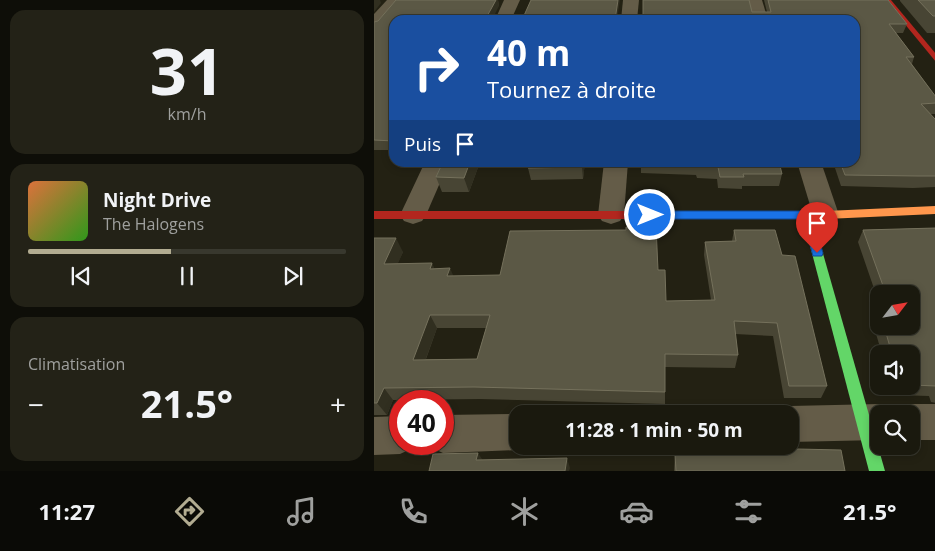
<!DOCTYPE html>
<html lang="fr">
<meta charset="utf-8">
<style>
:root{--surface:#1a190e;--page:#232217;--text:#f1f3f6;--muted:#9fa09e;--line:#38382e;--accent:#b2ac91}
body{margin:0;font-family:"Open Sans",sans-serif;background:var(--page);color:var(--text);height:100vh;display:flex;flex-direction:column;font-size:19px;white-space:nowrap}
*{box-sizing:border-box;margin:0}
p{font-size:16px;color:var(--muted)}
.icon{flex:none;width:28px;height:28px;fill:none;stroke:currentColor;stroke-width:2;stroke-linecap:round;stroke-linejoin:round}
.map{position:relative;flex:1;overflow:hidden}
.sheet{display:flex;flex-direction:column;gap:10px;padding:10px;background:#0e0e08;width:374px}
.sheet>*{flex:none}
.top-card{position:absolute;left:15px;top:15px;width:471px;height:152px;border-radius:15px;box-shadow:0 2px 8px #0003,0 0 0 1px var(--line);background:#1a4fa0;color:#fff;overflow:hidden}
.needle{width:32px;rotate:59deg}
.tools{position:absolute;left:496px;top:285px;display:grid;gap:10px}
.tools a{display:grid;place-items:center;width:50px;height:50px;border-radius:10px;background:var(--surface);box-shadow:0 2px 8px #0003,0 0 0 1px var(--line);font-size:25px}
.speed{position:absolute;left:15px;top:390px;display:flex;gap:10px;font-size:25px;font-weight:700;text-align:center}
.speed>*{display:grid;place-content:center;width:65px;height:65px;border-radius:50%;background:var(--surface);box-shadow:0 2px 8px #0003,0 0 0 1px var(--line);line-height:1}
.speed .limit{border:8px solid #d22;background:#fff;color:#111}
.pin{position:absolute;display:grid;place-items:center;width:42px;height:42px;color:#fff;margin:-51px -21px;border-radius:50% 50% 50% 0;rotate:-45deg;box-shadow:0 0 5px #0007}
.pin .icon{rotate:45deg}
.me{position:absolute;width:55px;margin:-28px;rotate:90deg;stroke-linejoin:round;filter:drop-shadow(0 0 4px #0008)}
.turn{display:flex;align-items:center;gap:18px;height:105px;padding:0 15px;font-size:22px}
.turn .icon{width:65px;height:65px;stroke-width:2.5}
.turn b{display:block;font-size:35px;line-height:42px}
.then{display:flex;align-items:center;height:48px;padding:0 15px;background:#0003;gap:10px;font-size:19px}
.big{font-size:38px;font-weight:700;line-height:1.1}
.sheet .card{flex:1;display:flex;flex-direction:column;justify-content:center;gap:8px;min-width:0;padding:0 18px;border-radius:15px;background:var(--page)}
.sheet .dial{align-items:center;gap:0}
.dial b{font-size:65px;line-height:1}
.song{display:flex;align-items:center;gap:15px}
.cover{width:60px;height:60px;border-radius:8px;background:linear-gradient(135deg,hsl(20 70% 55%),hsl(110 70% 35%))}
.played{height:5px;border-radius:2px;background:linear-gradient(90deg,var(--accent) 45%,var(--line) 45%)}
.keys{display:flex;justify-content:space-around;direction:ltr}
.heat{display:flex;justify-content:space-between;align-items:center;font-size:28px;direction:ltr}
.trip{position:absolute;left:135px;top:405px;width:290px;height:50px;border-radius:15px;background:var(--surface);box-shadow:0 2px 8px #0003,0 0 0 1px var(--line);font-weight:700;line-height:50px;text-align:center}
.tabs{display:flex;height:80px;justify-content:space-around;align-items:center;background:#0a0a06;color:var(--muted)}
.tabs .icon{width:35px;height:35px}
.tabs .active{color:var(--accent)}
.tabs b{font-size:22px;color:var(--text)}
main{display:flex;flex:1;min-height:0}
.map>svg:first-child{display:block}
</style>
<main>
<section class="sheet">
<div class="card dial"><b>31</b><p>km/h</p></div>
<div class="card">
<div class="song"><i class="cover"></i><div><b>Night Drive</b><p>The Halogens</p></div></div>
<div class="played"></div>
<div class="keys"><svg class="icon" aria-label="previous" viewBox="0 0 24 24"><path d="M18 5L8 12l10 7zM5 5v14"/></svg><svg class="icon" aria-label="pause" viewBox="0 0 24 24"><path d="M8 5v14M16 5v14"/></svg><svg class="icon" aria-label="next" viewBox="0 0 24 24"><path d="M6 5l10 7-10 7zM19 5v14"/></svg></div>
</div>
<div class="card"><p>Climatisation</p>
<div class="heat"><a>−</a><b class="big">21.5°</b><a>+</a></div>
</div>
</section>
<div class="map">
<svg width="562" height="471" viewBox="0 0 562 471">
<rect width="100%" height="100%" fill="#232113"/>
<g fill="none" stroke-linecap="round" stroke-linejoin="round">
<g fill="#645c48" fill-rule="evenodd">
<path d="M13,0H29L6,28L0,29V14Z"/>
<path d="M130,0H146L137,20H121Z"/>
<path d="M249,0H265L263,20H247Z"/>
<path d="M372,0H388L394,20H378Z"/>
<path d="M51,162H75L52,215L48,221L39,224L30,221L26,215Z"/>
<path d="M230,162H254L250,215L246,221L237,224L228,221L224,215Z"/>
<path d="M423,162H447L465,215L461,221L452,224L443,221L439,215Z"/>
<path d="M505,404L518,409L520,414H505V440L416,442V414H402L403,411L416,406Z"/>
<path d="M538,404H562V440H538V414H523L525,409Z"/>
<path d="M144,414V446H154L144,450L69,453L56,447L54,444H69V415Z"/>
<path d="M26,416V444H41L39,448L26,454L0,455V417Z"/>
</g>
<path fill="#63d668" fill-rule="evenodd" d="M433,211L438,215L511,471H495L428,215Z"/>
<path fill="#ff974d" fill-rule="evenodd" d="M562,206V214L452,219H332L327,215L332,211H452Z"/>
<g fill="#b3261e" fill-rule="evenodd">
<path d="M511,0H517L562,54V62Z"/>
<path d="M0,211H332L337,215L332,219H0Z"/>
</g>
</g>
<g fill="#484534" fill-rule="evenodd">
<path d="M22,0H124L125,6L20,20V150H0V22L4,21Z"/>
<path d="M390,0H514L533,24L529,33H522L540,57L538,64L562,97V114H556L562,120V187L539,188L467,186L459,162H481V20H269L378,12H393Z"/>
<path d="M526,0H562V33H553L526,1Z"/>
<path d="M69,162H106L95,192H68L62,177Z"/>
<path d="M211,162L209,179L157,180L154,168Z"/>
<path d="M267,162H405L408,174L405,186H368V189L344,188L343,179L323,178L322,175L267,173Z"/>
<path d="M562,228V403L557,402L555,396L521,395L518,386H538V354H508L497,317L503,305L505,304V326H538V294H505V303L484,242L489,230Z"/>
<path d="M360,230L408,255L453,386L447,398H410L399,336L361,334L364,355L361,368L291,367V404L106,399L19,400L13,415H0V238L29,252L23,264L58,263L60,269L79,276L126,275L284,270L292,301L337,300L330,255L331,242L358,241ZM63,328H112L103,359H52Z"/>
<path d="M379,448L471,471H300L301,454L377,455Z"/>
</g>
<g fill="#312f20">
<path d="M0,0H6L7,3L0,12Z"/>
<path d="M122,0H124L125,6L118,20H111Z"/>
<path d="M244,0H246L243,20H241Z"/>
<path d="M96,162H106L95,192L90,178Z"/>
<path d="M208,162H211L209,179L208,167Z"/>
<path d="M22,238L29,252L18,277L10,264Z"/>
<path d="M58,263L64,277L56,269Z"/>
<path d="M76,268L82,282L73,276Z"/>
<path d="M56,315L63,328L47,372L39,360Z"/>
<path d="M10,388L19,400L13,415L3,403Z"/>
<path d="M104,453L110,462L102,460Z"/>
<path d="M193,458L196,468L195,471H191Z"/>
</g>
<g fill="#5b5845" stroke="#75715c" fill-rule="evenodd">
<path d="M22,0H122L111,20H20V141L0,140V22L4,21Z"/>
<path d="M157,0H244L241,20H148Z"/>
<path d="M269,0H375L378,12H397L394,0H514L533,24H515L540,57H532L562,97V103L547,104L562,120V176H544L471,175L466,162H481V20H416L373,19L374,20H269Z"/>
<path d="M544,0H562V16H559Z"/>
<path d="M69,162H96L90,178L62,177Z"/>
<path d="M155,162H208V167L154,168Z"/>
<path d="M295,162H405L408,174H369L370,177H346L344,167H323V164Z"/>
<path d="M282,226L284,270H291L292,301L341,300L331,242L362,241L360,230H401L408,255L421,256L453,386H415L403,323L360,321L364,355L291,354V392L100,387L10,388L3,403H0V238H22L10,264L58,263L56,269L76,268L73,276L126,275L136,231L252,230V227ZM56,315H116L103,359L39,360Z"/>
<path d="M562,228V386L538,385V354H518L510,326H538V294H512L489,230Z"/>
<path d="M505,304V312L503,305Z"/>
<path d="M379,448L467,450L471,471H302L301,454L380,455Z"/>
<path d="M104,453L102,460L193,458L191,471H55L59,454Z"/>
</g>
<path fill="#1a73e8" stroke="#114b97" d="M276,211H433L438,215L449,253L448,256H439L429,219H276L271,215Z"/>
</svg>
<div class="tools">
<a><svg class="needle" viewBox="-14 -14 28 28"><path d="M0-13l5 13h-10z" fill="#e53935"/><path d="M0 13l5-13h-10z" fill="#9fa09e"/></svg></a>
<a><svg class="icon" aria-label="sound" viewBox="0 0 24 24"><path d="M4 9h4l5-4v14l-5-4H4zM17 9q2 3 0 6"/></svg></a>
<a><svg class="icon" aria-label="search" viewBox="0 0 24 24"><circle cx="10" cy="10" r="6"/><path d="M15 15l6 6"/></svg></a>
</div>
<div class="speed"><div class="limit">40</div></div>
<div class="pin" style="left:443px;top:253px;background:#d93025"><svg class="icon" aria-label="arrive" viewBox="0 0 24 24"><path d="M6 21V4h12l-3 4 3 4H6"/></svg></div>
<svg class="me" style="left:276px;top:215px" viewBox="-20 -20 40 40"><circle r="17" fill="#1a73e8" stroke="#fff" stroke-width="3"/><path d="M0-11L8 9 0 5-8 9z" fill="#fff"/></svg>
<div class="trip">11:28 · 1 min · 50 m</div>
<div class="top-card">
<div class="turn"><svg class="icon" aria-label="right" viewBox="0 0 24 24"><path d="M7 20v-9h11M14 6l5 5-5 5"/></svg><div><b>40 m</b>Tournez à droite</div></div>
<div class="then">Puis<svg class="icon" aria-label="arrive" viewBox="0 0 24 24"><path d="M6 21V4h12l-3 4 3 4H6"/></svg></div>
</div>
</div>
</main>
<nav class="tabs">
<b>11:27</b>
<svg class="icon active" aria-label="directions" viewBox="0 0 24 24"><path d="M12 3l9 9-9 9-9-9zM9 14v-3h6M13 9l2 2-2 2"/></svg>
<svg class="icon" aria-label="music" viewBox="0 0 24 24"><path d="M9 18V5l10-2v13"/><circle cx="6" cy="18" r="3"/><circle cx="16" cy="16" r="3"/></svg>
<svg class="icon" aria-label="phone" viewBox="0 0 24 24"><path d="M5 4h4l2 5-3 2q2 4 5 5l2-3 5 2v4C11 20 4 13 5 4z"/></svg>
<svg class="icon" aria-label="climate" viewBox="0 0 24 24"><path d="M12 3v18M4 7l16 10M4 17L20 7"/></svg>
<svg class="icon" aria-label="car" viewBox="0 0 24 24"><path d="M5 17H2v-5l4-1 3-4h7l3 4 3 1v5h-3M9 17h6M6 11h13"/><circle cx="7" cy="17" r="2"/><circle cx="17" cy="17" r="2"/></svg>
<svg class="icon" aria-label="filters" viewBox="0 0 24 24"><path d="M4 7h16M4 17h16"/><circle cx="9" cy="7" r="2"/><circle cx="15" cy="17" r="2"/></svg>
<b>21.5°</b>
</nav>
